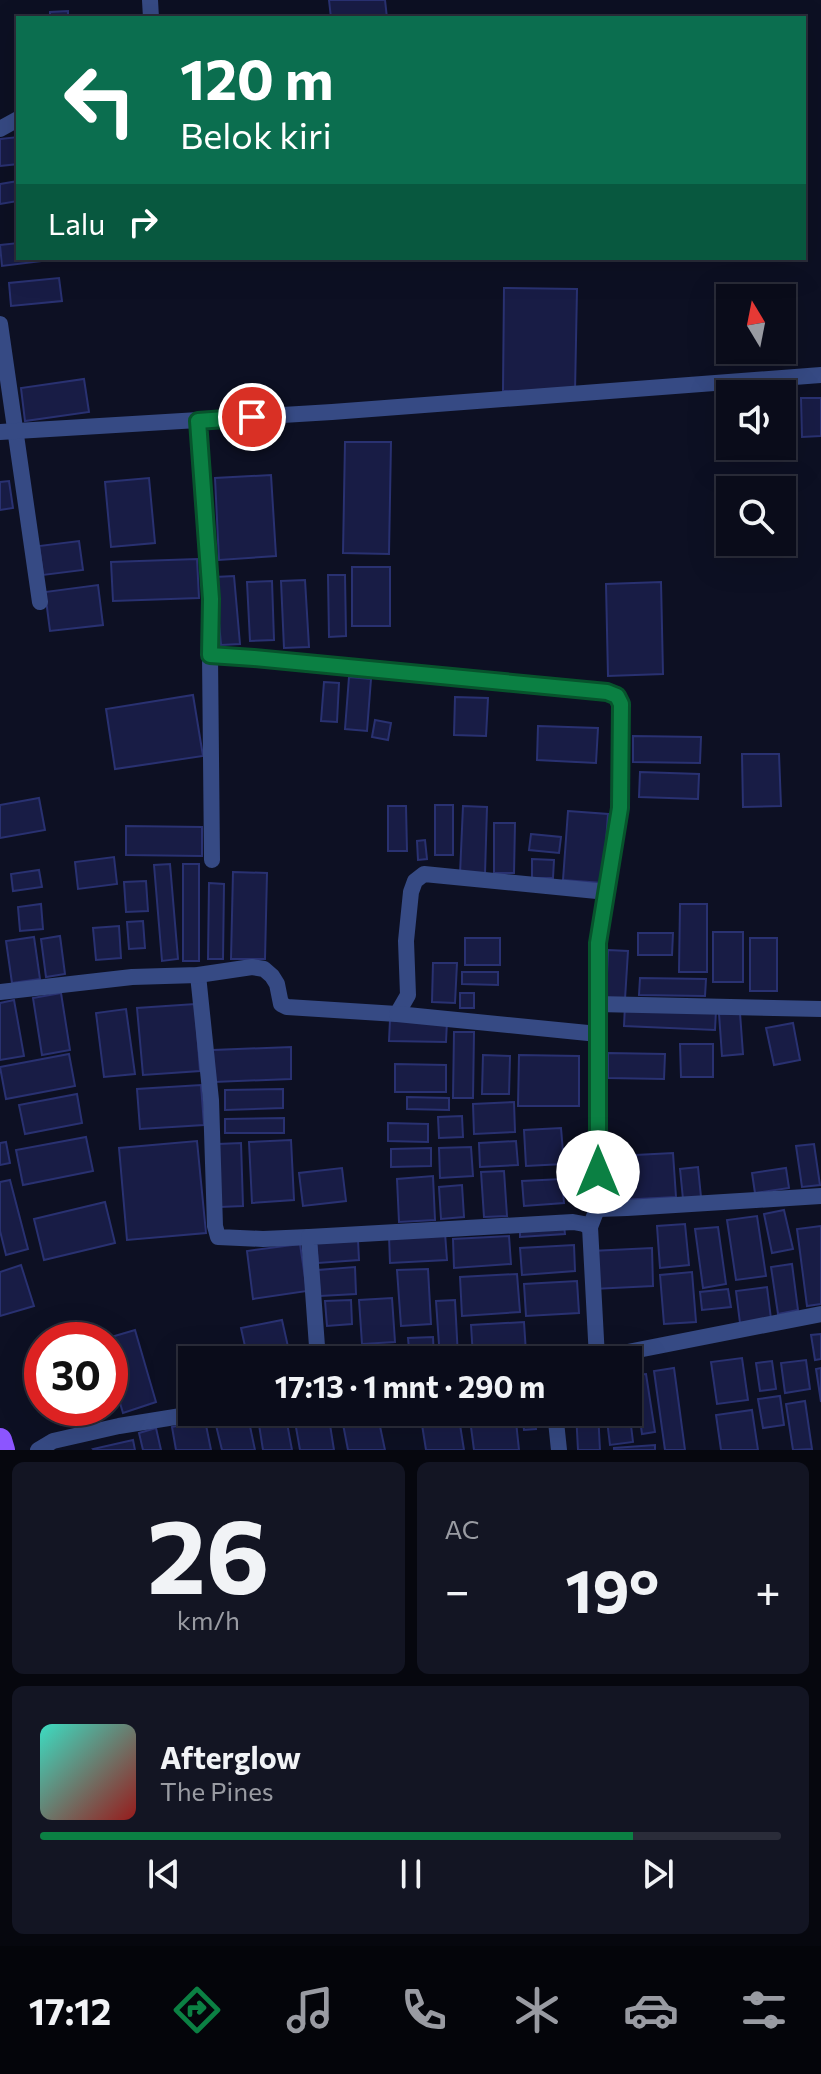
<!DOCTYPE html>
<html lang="id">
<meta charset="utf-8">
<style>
:root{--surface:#0a0c1a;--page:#131523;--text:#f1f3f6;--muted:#999ba2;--line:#2a2c39;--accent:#0b8043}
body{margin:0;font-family:Commissioner,sans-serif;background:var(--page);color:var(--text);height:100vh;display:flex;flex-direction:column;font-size:30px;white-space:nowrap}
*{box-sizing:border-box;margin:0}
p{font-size:26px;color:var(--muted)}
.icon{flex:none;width:44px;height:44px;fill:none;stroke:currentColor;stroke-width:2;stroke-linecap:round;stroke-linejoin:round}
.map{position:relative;height:1450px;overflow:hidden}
.drawer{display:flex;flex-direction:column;gap:12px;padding:12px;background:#06070e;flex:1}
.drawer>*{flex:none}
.guide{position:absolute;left:16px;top:16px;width:790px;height:244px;border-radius:0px;box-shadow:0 8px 32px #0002,0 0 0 2px var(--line);background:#0b6e4f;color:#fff;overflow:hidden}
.needle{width:52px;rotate:350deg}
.controls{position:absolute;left:716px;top:284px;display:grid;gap:16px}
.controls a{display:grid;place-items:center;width:80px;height:80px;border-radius:0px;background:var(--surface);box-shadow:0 8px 32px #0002,0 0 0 2px var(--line);font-size:40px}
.speed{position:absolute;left:24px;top:1322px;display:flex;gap:16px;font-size:40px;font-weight:700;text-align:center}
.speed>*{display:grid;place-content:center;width:104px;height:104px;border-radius:50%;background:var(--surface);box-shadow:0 8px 32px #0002,0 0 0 2px var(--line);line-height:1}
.speed .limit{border:12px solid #d22;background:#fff;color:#111}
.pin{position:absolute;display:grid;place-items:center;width:68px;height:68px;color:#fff;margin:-34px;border:4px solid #fff;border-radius:50%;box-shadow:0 2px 8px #0007}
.me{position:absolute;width:88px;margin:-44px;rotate:0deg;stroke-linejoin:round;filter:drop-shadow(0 0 6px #0008)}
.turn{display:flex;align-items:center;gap:28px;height:168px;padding:0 32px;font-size:36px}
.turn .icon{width:104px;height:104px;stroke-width:2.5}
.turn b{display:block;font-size:56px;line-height:68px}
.then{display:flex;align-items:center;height:76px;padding:0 32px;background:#0003;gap:16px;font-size:30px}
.big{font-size:60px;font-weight:700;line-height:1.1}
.drawer .tile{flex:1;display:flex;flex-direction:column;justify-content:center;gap:12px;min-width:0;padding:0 28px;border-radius:12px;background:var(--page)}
.drawer .dial{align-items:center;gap:0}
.dial b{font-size:104px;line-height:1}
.song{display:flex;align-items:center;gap:24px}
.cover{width:96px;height:96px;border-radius:12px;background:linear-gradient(135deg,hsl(170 70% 55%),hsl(0 70% 35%))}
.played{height:8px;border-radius:4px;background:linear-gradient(90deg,var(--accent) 80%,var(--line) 80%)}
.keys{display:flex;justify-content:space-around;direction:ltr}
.heat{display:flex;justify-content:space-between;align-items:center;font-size:44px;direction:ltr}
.drawer .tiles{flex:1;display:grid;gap:12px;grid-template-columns:1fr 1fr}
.tile:last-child{grid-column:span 2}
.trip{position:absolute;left:178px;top:1346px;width:464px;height:80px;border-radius:0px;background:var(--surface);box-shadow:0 8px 32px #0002,0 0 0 2px var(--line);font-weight:700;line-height:80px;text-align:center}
.tab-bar{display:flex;height:128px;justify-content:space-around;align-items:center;background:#04050a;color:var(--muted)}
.tab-bar .icon{width:56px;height:56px}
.tab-bar .active{color:var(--accent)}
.tab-bar b{font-size:36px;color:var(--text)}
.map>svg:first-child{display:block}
</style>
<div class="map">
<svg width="821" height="1450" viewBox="0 0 821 1450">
<rect width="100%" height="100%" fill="#0d1023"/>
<g fill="#181c45" stroke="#293171" stroke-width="2">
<path d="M329,0H385L387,18H331Z"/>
<path d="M68,11V18H50V12Z"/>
<path d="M18,137V164L0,166V139Z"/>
<path d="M18,181V201L0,204V184Z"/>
<path d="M18,243V258L58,259L2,266L0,245Z"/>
<path d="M59,278L62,301L11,306L9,283Z"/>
<path d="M504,288L577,289L575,392L503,391Z"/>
<path d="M84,379L89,412L25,421L21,388Z"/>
<path d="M801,398H821V436L802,437Z"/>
<path d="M345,442H391L389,554L343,553Z"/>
<path d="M271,475L276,556L219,560L215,478Z"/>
<path d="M149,478L155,543L111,547L105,482Z"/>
<path d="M9,481L13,508L0,510V482Z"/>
<path d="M79,541L83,570L43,575L39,546Z"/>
<path d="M197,559L199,598L113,601L111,562Z"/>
<rect x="352" y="567" width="38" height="59"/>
<path d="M328,575H345L346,636L329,637Z"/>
<path d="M234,576L240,644L221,645L215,577Z"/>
<path d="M305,580L309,647L284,648L281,581Z"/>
<path d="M272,581L274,640L250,641L247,582Z"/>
<path d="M661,582L663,674L608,676L606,584Z"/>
<path d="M98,585L103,625L50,631L45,592Z"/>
<path d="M349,677L371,679L367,731L345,729Z"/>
<path d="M324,682L339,683L337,722L321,721Z"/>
<path d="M193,695L203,756L115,769L106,709Z"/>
<path d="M455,697L488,698L486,736L454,735Z"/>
<path d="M375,720L391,723L388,740L372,737Z"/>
<path d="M538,726L598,728L596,763L537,760Z"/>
<path d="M633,736L701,737L700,763L633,762Z"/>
<path d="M742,754H779L781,806L743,807Z"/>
<path d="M640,772L699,774L698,799L639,797Z"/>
<path d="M39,798L45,830L0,838V805Z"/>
<rect x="435" y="805" width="18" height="50"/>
<path d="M388,806H406L407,851H388Z"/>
<path d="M463,806L487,807L485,874H460Z"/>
<path d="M568,811L608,814L603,883L563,880Z"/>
<path d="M494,823H515L514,873H494Z"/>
<path d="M126,826L202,827V856L126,855Z"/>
<path d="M531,834L561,837L559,853L529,850Z"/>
<path d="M425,840L427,859L418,860L417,841Z"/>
<path d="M114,857L117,884L78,889L75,862Z"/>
<path d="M532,859L554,860L553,878H532Z"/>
<path d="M170,864L178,959L162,961L154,865Z"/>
<rect x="183" y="864" width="16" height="97"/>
<path d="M39,870L42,887L13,891L11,874Z"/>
<path d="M233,872L267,873L265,959H231Z"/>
<path d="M146,881L148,911L126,912L124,882Z"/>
<path d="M209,883L224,884L223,959H208Z"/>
<path d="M41,904L43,929L20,931L18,907Z"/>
<path d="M680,904H707V972H679Z"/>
<path d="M143,921L145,948L129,949L127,922Z"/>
<path d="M119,926L121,958L96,960L93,928Z"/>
<rect x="713" y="932" width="30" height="50"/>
<path d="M638,933H673L672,955H638Z"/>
<path d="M60,936L65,974L46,977L41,939Z"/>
<path d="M34,937L40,979L12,983L6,941Z"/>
<rect x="465" y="938" width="35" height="27"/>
<rect x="750" y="938" width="27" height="53"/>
<path d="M608,950L628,951L625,999L606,998Z"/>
<path d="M433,963H457L455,1003L432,1002Z"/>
<path d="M462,972H498V985L462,984Z"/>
<path d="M640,978L706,979L705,996L639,995Z"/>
<path d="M61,993L70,1050L42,1055L33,998Z"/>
<rect x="460" y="993" width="14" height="15"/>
<path d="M14,1000L24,1056L0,1060V1003Z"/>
<path d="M195,1004L200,1071L143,1075L137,1008Z"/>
<path d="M625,1005L716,1010L715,1030L624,1026Z"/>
<path d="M126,1009L135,1074L104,1077L96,1013Z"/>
<path d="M740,1013L743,1054L722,1056L719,1014Z"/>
<path d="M390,1020L447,1021L446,1042L389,1041Z"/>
<path d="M793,1023L800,1060L774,1065L766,1028Z"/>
<path d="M454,1032H474L473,1098H453Z"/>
<path d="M680,1044H713V1077H681Z"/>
<path d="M291,1047V1079L214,1082L213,1050Z"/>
<path d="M608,1053L665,1054L664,1079L608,1078Z"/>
<path d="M69,1054L75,1086L6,1099L0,1067Z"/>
<path d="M483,1055L510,1056L509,1094H482Z"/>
<path d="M519,1055L579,1056V1106H518Z"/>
<path d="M395,1064L446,1065V1092H395Z"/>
<path d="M201,1085L204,1125L140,1129L137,1089Z"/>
<path d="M283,1089V1108L225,1110V1090Z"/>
<path d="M77,1094L82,1123L25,1134L19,1105Z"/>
<path d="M407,1097L449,1098V1110L407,1109Z"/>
<path d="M514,1102L515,1132L474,1134L473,1104Z"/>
<path d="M462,1116L463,1137L439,1138L438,1117Z"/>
<path d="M284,1118V1133H225V1119Z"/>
<path d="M388,1123L428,1124V1142L388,1141Z"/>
<path d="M561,1128L564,1164L526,1166L524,1130Z"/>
<path d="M86,1137L93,1171L23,1185L16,1150Z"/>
<path d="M291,1140L294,1200L252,1203L249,1142Z"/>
<path d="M197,1141L206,1233L127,1240L119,1148Z"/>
<path d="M516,1141L518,1165L480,1167L479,1143Z"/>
<path d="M6,1142L10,1163L0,1165V1143Z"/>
<path d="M241,1143L243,1206L220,1207L218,1144Z"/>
<path d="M814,1144L820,1185L802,1187L796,1146Z"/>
<path d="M471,1147L473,1176L440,1178L439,1148Z"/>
<path d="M431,1148V1166L391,1167V1149Z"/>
<path d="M673,1153L676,1197L619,1200L616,1156Z"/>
<path d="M698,1167L701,1197L683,1199L680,1169Z"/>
<path d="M342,1168L346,1201L303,1206L299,1173Z"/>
<path d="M786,1168L789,1188L755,1193L752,1173Z"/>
<path d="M504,1171L507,1216L484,1217L481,1172Z"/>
<path d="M433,1176L435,1220L399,1222L397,1179Z"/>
<path d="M562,1179L564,1203L524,1206L522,1181Z"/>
<path d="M10,1180L28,1249L6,1255L0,1231V1182Z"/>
<path d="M462,1185L464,1217L441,1219L439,1187Z"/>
<path d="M105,1202L115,1243L44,1260L34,1219Z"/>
<path d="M784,1210L793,1249L772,1253L764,1214Z"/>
<path d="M757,1216L766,1276L736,1280L727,1220Z"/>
<path d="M685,1224L689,1265L660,1268L657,1226Z"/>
<path d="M564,1226L565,1234L520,1237V1229Z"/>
<path d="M821,1226V1304L807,1306L797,1229Z"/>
<path d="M718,1227L726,1284L703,1288L695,1229Z"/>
<path d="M445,1233L447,1260L390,1263L389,1236Z"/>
<path d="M509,1236L511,1264L454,1268L453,1239Z"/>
<path d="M358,1240L359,1260L318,1263L316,1243Z"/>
<path d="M300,1244L307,1291L253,1299L247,1251Z"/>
<path d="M574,1245L575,1271L522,1275L520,1248Z"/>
<path d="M652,1248L653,1286L593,1289L591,1251Z"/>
<path d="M792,1264L798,1310L778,1314L771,1267Z"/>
<path d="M21,1265L34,1306L0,1316V1272Z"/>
<path d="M355,1267L356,1294L320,1296L318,1270Z"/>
<path d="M428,1269L431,1324L401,1326L397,1270Z"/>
<path d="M692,1272L696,1322L664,1324L660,1275Z"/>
<path d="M517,1274L520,1312L462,1316L460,1277Z"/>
<path d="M577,1281L579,1313L526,1316L524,1284Z"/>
<path d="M767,1287L771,1319L740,1323L736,1291Z"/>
<path d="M728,1289L731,1307L702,1310L700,1292Z"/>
<path d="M392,1298L395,1342L362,1344L359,1300Z"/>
<path d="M351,1300L352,1324L327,1326L325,1301Z"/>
<path d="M455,1300L458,1357L440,1359L436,1301Z"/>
<path d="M282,1320L291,1360H248L241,1328Z"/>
<path d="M524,1322L526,1353L473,1357L471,1325Z"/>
<path d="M135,1330L156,1402L123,1413L110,1370V1340H101Z"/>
<path d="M821,1334V1359L815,1360L811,1335Z"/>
<path d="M433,1337L434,1360H410L408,1338Z"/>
<path d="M366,1349L367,1360H325L324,1351Z"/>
<path d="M742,1358L748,1400L717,1404L711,1362Z"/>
<path d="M806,1360L810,1389L785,1393L781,1363Z"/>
<path d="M772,1361L776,1389L760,1391L756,1363Z"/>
<path d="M674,1368L685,1450H665L654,1371Z"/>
<path d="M821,1368V1402L816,1369Z"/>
<path d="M646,1374L655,1432L642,1434L634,1375Z"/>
<path d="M780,1396L784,1425L763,1428L758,1399Z"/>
<path d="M628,1401L633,1442L610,1445L606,1412H628Z"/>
<path d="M805,1401L812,1449L793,1450L786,1404Z"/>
<path d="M752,1410L758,1450H721L716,1415Z"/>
<path d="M240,1412H247L255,1450H222L214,1417Z"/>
<path d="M257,1412H285L292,1450H263Z"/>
<path d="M318,1412H328L334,1450H300L294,1416Z"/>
<path d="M377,1412L385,1450H348L342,1419Z"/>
<path d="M420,1412H458L464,1450H426Z"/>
<path d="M469,1412H515L519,1450H474Z"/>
<path d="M522,1412H534L536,1429L524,1430Z"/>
<path d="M576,1412H598L600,1450H578Z"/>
<path d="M205,1420L211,1450H176L172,1427Z"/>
<path d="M156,1428L161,1450H143L139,1433Z"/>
<path d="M133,1440L135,1450H94L93,1449Z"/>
<path d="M655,1445V1450H614V1448Z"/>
</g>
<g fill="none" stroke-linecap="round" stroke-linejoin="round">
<g stroke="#364a84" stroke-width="16">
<path d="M150,0L151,18"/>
<path d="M0,129L18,119"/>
<path d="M0,324L40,602"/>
<path d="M198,421L211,599L210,655L254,658L607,692L617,696L621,704L620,808L607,892"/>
<path d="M0,432L332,412L821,375"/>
<path d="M210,655L212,860"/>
<path d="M198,975L211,1100L215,1226L218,1237L263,1239L309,1237"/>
<path d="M0,992L132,977L198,975L252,967L264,969L272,976L277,984L281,1004L287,1007L397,1014L408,995L406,941L411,892L415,881L424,874L607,892L598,943V1200L597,1209L590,1227L597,1358"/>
<path d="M597,1004L821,1009"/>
<path d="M397,1014L598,1034"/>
<path d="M597,1209L627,1208L821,1196"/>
<path d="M318,1360L309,1237L573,1222L584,1224L590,1227"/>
<path d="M587,1360L821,1314"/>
<path d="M555,1412L559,1450"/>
<path d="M38,1450L53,1441L119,1426L206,1412"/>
</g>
<path stroke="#8c55ff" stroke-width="24" d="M0,1440L3,1450"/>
</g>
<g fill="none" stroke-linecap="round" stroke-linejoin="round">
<g stroke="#07532c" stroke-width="20">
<path id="route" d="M252,417L198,421L211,599L210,655L254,658L607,692L617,696L621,704L620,808L598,943V1172"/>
</g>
<use href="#route" stroke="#0b8043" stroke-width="14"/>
</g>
</svg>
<div class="controls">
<a><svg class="needle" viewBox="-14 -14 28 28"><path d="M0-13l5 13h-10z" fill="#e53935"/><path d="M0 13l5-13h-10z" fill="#999ba2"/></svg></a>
<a><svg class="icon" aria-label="sound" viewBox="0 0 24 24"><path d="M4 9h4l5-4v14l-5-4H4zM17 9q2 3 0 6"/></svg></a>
<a><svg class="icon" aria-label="search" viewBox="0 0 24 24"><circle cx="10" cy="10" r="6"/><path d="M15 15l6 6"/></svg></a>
</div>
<div class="speed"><div class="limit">30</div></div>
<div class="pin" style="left:252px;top:417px;background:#d93025"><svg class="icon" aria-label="arrive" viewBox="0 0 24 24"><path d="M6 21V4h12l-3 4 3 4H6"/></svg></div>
<svg class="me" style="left:598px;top:1172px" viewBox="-20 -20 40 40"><circle r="19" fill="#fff"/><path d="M0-13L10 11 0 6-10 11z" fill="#0b8043"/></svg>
<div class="trip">17:13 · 1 mnt · 290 m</div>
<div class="guide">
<div class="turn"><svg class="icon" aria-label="left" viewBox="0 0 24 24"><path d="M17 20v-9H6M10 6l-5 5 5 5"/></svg><div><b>120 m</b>Belok kiri</div></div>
<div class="then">Lalu<svg class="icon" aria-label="right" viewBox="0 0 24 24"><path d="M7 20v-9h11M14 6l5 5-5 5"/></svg></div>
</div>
</div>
<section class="drawer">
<div class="tiles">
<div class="tile dial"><b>26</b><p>km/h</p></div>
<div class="tile"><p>AC</p>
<div class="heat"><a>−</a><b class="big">19°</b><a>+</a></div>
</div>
<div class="tile">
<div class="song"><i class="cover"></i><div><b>Afterglow</b><p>The Pines</p></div></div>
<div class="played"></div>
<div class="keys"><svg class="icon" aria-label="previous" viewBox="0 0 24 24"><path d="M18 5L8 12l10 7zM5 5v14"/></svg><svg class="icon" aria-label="pause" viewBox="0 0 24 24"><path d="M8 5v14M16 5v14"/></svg><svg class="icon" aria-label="next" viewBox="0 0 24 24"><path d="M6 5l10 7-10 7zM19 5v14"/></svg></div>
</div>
</div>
</section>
<nav class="tab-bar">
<b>17:12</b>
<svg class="icon active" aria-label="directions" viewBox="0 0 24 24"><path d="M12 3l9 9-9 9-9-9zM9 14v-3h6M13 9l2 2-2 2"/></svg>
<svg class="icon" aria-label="music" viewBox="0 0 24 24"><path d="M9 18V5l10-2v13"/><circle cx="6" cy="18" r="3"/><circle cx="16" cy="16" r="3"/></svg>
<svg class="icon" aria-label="phone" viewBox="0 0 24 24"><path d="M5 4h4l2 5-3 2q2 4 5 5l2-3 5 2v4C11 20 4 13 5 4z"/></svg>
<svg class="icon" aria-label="climate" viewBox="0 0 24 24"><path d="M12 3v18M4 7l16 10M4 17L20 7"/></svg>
<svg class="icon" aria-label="car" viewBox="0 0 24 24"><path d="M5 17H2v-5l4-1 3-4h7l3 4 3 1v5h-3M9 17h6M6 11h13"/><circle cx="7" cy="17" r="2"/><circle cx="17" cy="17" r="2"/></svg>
<svg class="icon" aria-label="filters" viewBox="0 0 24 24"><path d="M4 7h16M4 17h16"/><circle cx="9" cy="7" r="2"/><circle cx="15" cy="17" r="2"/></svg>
</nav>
